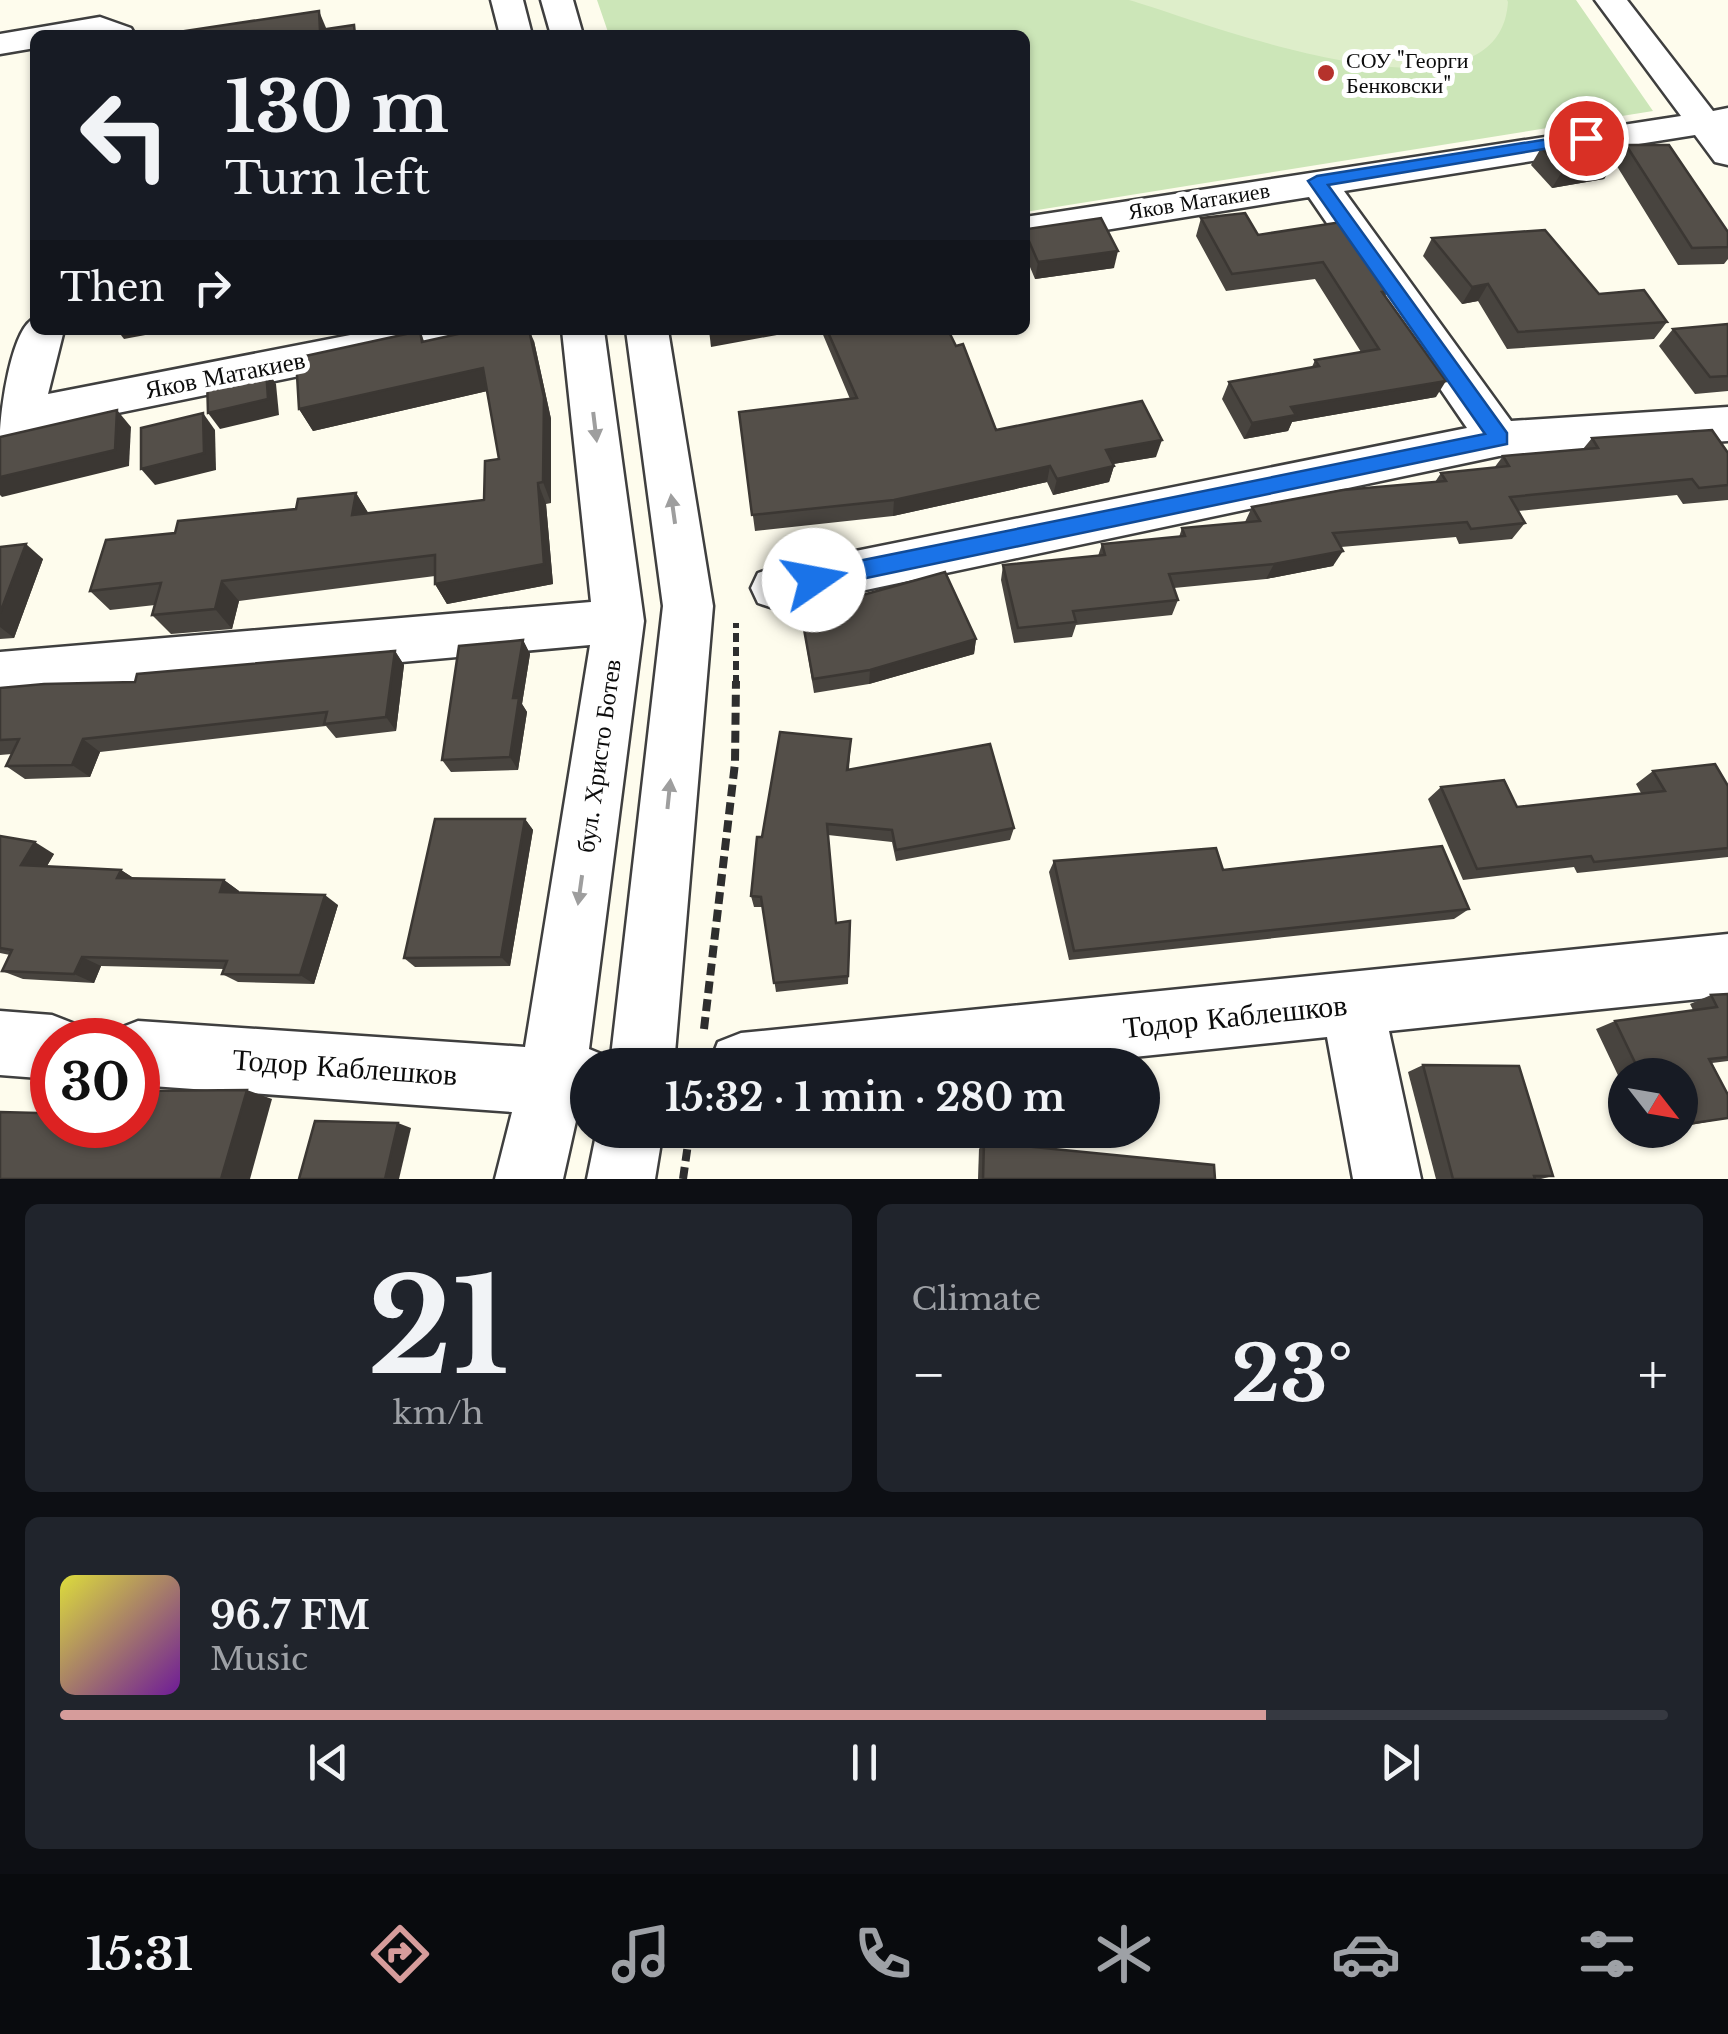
<!DOCTYPE html>
<meta charset="utf-8">
<style>
:root{--surface:#171b24;--page:#20242c;--text:#f1f3f6;--muted:#9ea1a6;--line:#363941;--accent:#d69c9b}
body{margin:0;font-family:"Libre Baskerville",serif;background:var(--page);color:var(--text);height:100vh;display:flex;flex-direction:column;font-size:38px;white-space:nowrap}
*{box-sizing:border-box;margin:0}
p{font-size:32px;color:var(--muted)}
.icon{flex:none;width:55px;height:55px;fill:none;stroke:currentColor;stroke-width:2;stroke-linecap:round;stroke-linejoin:round}
.map{position:relative;height:1179px;overflow:hidden}
.panel{display:flex;flex-direction:column;gap:25px;padding:25px;background:#0d0f14;flex:1}
.panel>*{flex:none}
.guide{position:absolute;left:30px;top:30px;width:1000px;height:305px;border-radius:15px;box-shadow:0 2px 8px #0004;background:#171b24;color:var(--text);overflow:hidden}
.needle{width:65px;rotate:121deg}
.controls{position:absolute;left:1608px;top:1058px;display:grid;gap:20px}
.controls a{display:grid;place-items:center;width:90px;height:90px;border-radius:50%;background:var(--surface);box-shadow:0 2px 8px #0004;font-size:50px}
.speed{position:absolute;left:30px;top:1018px;display:flex;gap:20px;font-size:50px;font-weight:700;text-align:center}
.speed>*{display:grid;place-content:center;width:130px;height:130px;border-radius:50%;background:var(--surface);box-shadow:0 2px 8px #0004;line-height:1}
.speed .limit{border:15px solid #d22;background:#fff;color:#111}
.pin{position:absolute;display:grid;place-items:center;width:85px;height:85px;color:#fff;margin:-42px;border:5px solid #fff;border-radius:50%;box-shadow:0 2px 10px #0007}
.me{position:absolute;width:110px;margin:-55px;rotate:78deg;stroke-linejoin:round;filter:drop-shadow(0 0 8px #0008)}
.turn{display:flex;align-items:center;gap:35px;height:210px;padding:0 30px;font-size:45px}
.turn .icon{width:130px;height:130px;stroke-width:2.5}
.turn b{display:block;font-size:70px;line-height:85px}
.then{display:flex;align-items:center;height:95px;padding:0 30px;background:#0003;gap:20px;font-size:38px}
.big{font-size:75px;font-weight:700;line-height:1.1}
.panel .widget{flex:1;display:flex;flex-direction:column;justify-content:center;gap:15px;min-width:0;padding:0 35px;border-radius:15px;background:var(--page)}
.panel .dial{align-items:center;gap:0}
.dial b{font-size:130px;line-height:1}
.song{display:flex;align-items:center;gap:30px}
.cover{width:120px;height:120px;border-radius:15px;background:linear-gradient(135deg,hsl(60 70% 55%),hsl(280 70% 35%))}
.played{height:10px;border-radius:5px;background:linear-gradient(90deg,var(--accent) 75%,var(--line) 75%)}
.keys{display:flex;justify-content:space-around;direction:ltr}
.heat{display:flex;justify-content:space-between;align-items:center;font-size:55px;direction:ltr}
.panel .tiles{flex:1;display:grid;gap:25px;grid-template-columns:1fr 1fr}
.widget:last-child{grid-column:span 2}
.trip{position:absolute;left:570px;top:1048px;width:590px;height:100px;border-radius:50px;background:var(--surface);box-shadow:0 2px 8px #0004;font-weight:700;line-height:100px;text-align:center}
.menu{display:flex;height:160px;justify-content:space-around;align-items:center;background:#090b0e;color:var(--muted)}
.menu .icon{width:70px;height:70px}
.menu .on{color:var(--accent)}
.menu b{font-size:45px;color:var(--text)}
.map>svg:first-child{display:block}
</style>
<div class="map">
<svg width="1728" height="1179" viewBox="0 0 1728 1179">
<rect width="100%" height="100%" fill="#fefced"/>
<path fill="#cce6b8" d="M597,0H1576L1653,111L1025,212V35H609Z"/>
<path fill="#deeeca" d="M1129,0H1507L1508,2C1499,140 1202,21 1129,0Z"/>
<g fill="none" stroke-linecap="round" stroke-linejoin="round">
<g stroke="#3f3f3f" stroke-width="5">
<g id="minor">
<path d="M491,0H523L532,35H500Z"/>
<path d="M541,0H573L583,35H551Z"/>
<path d="M1595,0H1627L1713,111L1728,108V165L1715,162L1695,135L1344,191L1511,421L1728,407V441L1499,456L776,609L758,603L751,588L758,573L776,567L1467,428L1309,197L1025,243V217L1681,116Z"/>
<path d="M100,17L131,28L135,35H35V48L0,54V34Z"/>
<path d="M35,318V330H64L48,394L376,330H472L466,340L451,345L0,437C0,413 11,327 35,318Z"/>
<path d="M562,330H604L644,621L589,1049L606,1056L610,1065L663,606L626,330H668L713,606L674,1065H588V1110L578,1112L563,1179H495L512,1112L138,1085V1040H111L115,1030L138,1021L525,1047L590,645L0,698V652L591,602Z"/>
<path d="M1728,934V996L1389,1031L1421,1179H1353L1327,1037L1056,1065H709L718,1042L741,1033Z"/>
<path d="M0,1011L52,1015L75,1024L81,1040H52V1079L0,1075Z"/>
<path d="M597,1130H663L655,1179H587Z"/>
</g>
</g>
<path stroke="#2e2e2e" stroke-width="6" stroke-dasharray="9 5" stroke-linecap="butt" d="M736,684V623"/>
<g stroke="#2e2e2e" stroke-width="8" stroke-dasharray="12 6" stroke-linecap="butt">
<path d="M704,1029L735,763L736,681"/>
<path d="M683,1179L690,1130"/>
</g>
<use href="#minor" fill="#fff" fill-rule="evenodd"/>
</g>
<g fill="#48443f">
<path d="M1626,145L1728,232V259L1724,264L1678,265L1615,163L1604,179L1552,188L1531,165L1541,148L1615,161Z"/>
<path d="M1201,218L1258,235L1341,222L1388,291L1385,296L1436,397L1292,422L1288,431L1244,439L1222,399L1229,382L1312,367L1315,360L1361,352L1315,279L1226,291L1196,236Z"/>
<path d="M1025,226L1028,229L1114,268L1035,279L1025,255Z"/>
<path d="M1432,238L1599,294L1667,322L1654,339L1507,349L1478,301L1462,304L1423,256Z"/>
<path d="M1728,324V391L1695,394L1659,346L1673,329Z"/>
<path d="M821,330H948L996,430L1156,457L1113,464L1114,466L1109,482L1053,495L1047,482L893,516L755,531L739,412L850,399Z"/>
<path d="M420,331L424,341H534L551,419V503L546,504L553,584L447,604L435,584V576L239,601L232,629L171,634L152,615L155,605L110,610L90,591L175,533L296,509L356,493L368,513L484,500L499,459L487,391L313,431L299,409Z"/>
<path d="M1592,438L1728,453V500L1683,504L1677,495L1518,511L1525,523L1512,539L1459,544L1456,537L1341,547L1333,566L1266,579L1174,588L1178,600L1172,615L1076,625L1072,637L1014,643L1001,580L1003,565L1098,556L1102,544L1179,537L1182,528L1245,522L1252,507L1435,482L1441,473L1494,468L1503,456L1583,449Z"/>
<path d="M0,547L43,559L14,638L0,639Z"/>
<path d="M800,607L976,639L974,654L869,684L814,693Z"/>
<path d="M523,640L530,654L522,704L527,712L518,770L451,772L442,760Z"/>
<path d="M395,651L404,665L396,731L336,738L326,726L100,752L90,777L25,779L6,766L12,754L0,755V688L135,682Z"/>
<path d="M851,739L849,769L1014,828L1010,840L896,861L892,842L828,835L836,923L850,921L848,984L776,992L763,907H754L751,896L762,837Z"/>
<path d="M1653,771L1728,786V857L1577,873L1574,867L1463,880L1428,799L1441,787L1517,807L1641,793L1636,784Z"/>
<path d="M525,819L533,830L510,966L415,967L404,958Z"/>
<path d="M0,836L54,854L47,866L121,870L135,879L224,880L239,891V893L338,905L314,984L238,982L222,974L224,969L101,966L94,983L23,979L2,971L10,955L0,953Z"/>
<path d="M1054,861L1223,870L1469,909L1454,919L1069,960L1049,872Z"/>
<path d="M1728,994V1061L1712,1063L1728,1095V1118L1680,1127V1075H1625V1090L1596,1029L1615,1021L1693,1010L1690,1004L1711,995Z"/>
<path d="M1423,1065L1553,1176L1541,1179H1436L1408,1072Z"/>
<path d="M984,1142L1215,1179H978L979,1149Z"/>
</g>
<g fill="#3b3733">
<path d="M319,11L329,35L320,30Z"/>
<path d="M1616,161L1604,179L1552,188L1563,170Z"/>
<path d="M1118,251L1114,268L1035,279L1038,262Z"/>
<path d="M1488,284L1478,301L1462,304L1472,287Z"/>
<path d="M67,330H97L71,335Z"/>
<path d="M117,330H172L124,339Z"/>
<path d="M529,330L534,341L551,419V503L543,482Z"/>
<path d="M709,330H804L711,347Z"/>
<path d="M266,368L276,384L279,415L220,429L208,413Z"/>
<path d="M483,368L492,390L313,431L299,409Z"/>
<path d="M1446,381L1436,397L1292,422L1288,431L1244,439L1252,423L1291,407Z"/>
<path d="M117,410L131,427L129,466L2,497L0,495V477Z"/>
<path d="M203,413L215,430L216,470L155,485L141,469Z"/>
<path d="M1162,440L1156,457L1101,466L1106,450Z"/>
<path d="M1050,466L1047,482L893,516L894,500Z"/>
<path d="M1114,466L1109,482L1053,495L1057,479Z"/>
<path d="M538,483L546,504L553,584L447,604L435,584Z"/>
<path d="M356,493L369,514L352,515Z"/>
<path d="M26,544L43,559L14,638L0,627V613Z"/>
<path d="M1343,551L1333,566L1266,579L1274,564Z"/>
<path d="M222,581L239,601L232,629L215,609Z"/>
<path d="M976,639L974,654L869,684L870,670Z"/>
<path d="M523,640L530,654L522,704L527,712L518,770L510,757L513,698Z"/>
<path d="M395,651L404,665L396,731L386,717Z"/>
<path d="M83,739L100,752L90,777L72,765Z"/>
<path d="M525,819L533,830L510,966L501,957Z"/>
<path d="M35,842L54,854L41,876L21,865Z"/>
<path d="M121,870L138,881L117,878Z"/>
<path d="M224,880L239,891L235,902L220,892Z"/>
<path d="M325,895L338,905L314,984L300,975Z"/>
<path d="M82,957L101,966L94,983L74,974Z"/>
<path d="M247,1090L272,1099L250,1179H221Z"/>
<path d="M398,1123L411,1128L399,1179H385Z"/>
</g>
<g fill="#544f49" stroke="#3b3733" stroke-width="2.5">
<path d="M319,11L320,30L354,25L355,35H178V32Z"/>
<path d="M1592,139L1616,161L1563,170L1541,148Z"/>
<path d="M1626,145H1669L1728,232V247L1692,248Z"/>
<path d="M1245,213L1258,235L1341,222L1388,291L1382,292L1446,381L1291,407L1296,415L1252,423L1229,382L1319,366L1315,360L1379,349L1323,262L1232,274L1201,218Z"/>
<path d="M1101,218L1118,251L1038,262L1025,232V226L1028,229Z"/>
<path d="M1545,230L1599,294L1644,290L1667,322L1518,332L1488,284L1472,287L1432,238Z"/>
<path d="M1728,324V376L1710,377L1673,329Z"/>
<path d="M476,330H529L544,397L543,482L538,483L544,564L435,584V555L222,581L215,609L152,615L161,583L90,591L106,540L175,533L178,521L296,509L298,499L356,493L352,515L484,500L485,461L499,459L483,368L299,409L296,358L420,331L422,342Z"/>
<path d="M827,330H948L956,346L963,344L996,430L1142,401L1162,440L1106,450L1114,466L1057,479L1050,466L894,500L752,515L739,412L857,398Z"/>
<path d="M266,368L268,399L208,413L207,379Z"/>
<path d="M117,410L115,450L0,477V437Z"/>
<path d="M203,413L204,453L141,469V428Z"/>
<path d="M1712,430L1728,453V485L1699,488L1692,479L1510,497L1525,523L1471,529L1467,522L1333,533L1343,551L1274,564L1169,574L1178,600L1073,611L1076,622L1018,628L1003,565L1105,555L1102,544L1185,536L1182,528L1260,521L1252,507L1343,490L1446,481L1441,473L1509,466L1503,456L1598,448L1592,438Z"/>
<path d="M26,544L0,613V547Z"/>
<path d="M945,572L976,639L870,670L813,679L800,607L852,598Z"/>
<path d="M523,640L513,698H519L510,757L442,760L459,646Z"/>
<path d="M395,651L386,717L324,724L327,712L83,739L72,765L6,766L19,739L0,740V688L44,684L135,682L137,674Z"/>
<path d="M780,732L851,739L847,770L990,744L1014,828L896,850L892,830L827,824L836,923L850,921L848,976L774,983L761,897L751,896L757,837H762Z"/>
<path d="M1715,764L1728,786V848L1594,862L1591,856L1477,869L1441,787L1504,780L1517,807L1665,791L1653,771Z"/>
<path d="M435,819H525L501,957L404,958Z"/>
<path d="M0,836L35,842L21,865L121,870L117,878L224,880L220,892L325,895L300,975L222,974L227,961L82,957L74,974L2,971L12,950L0,948Z"/>
<path d="M1442,846L1469,909L1074,951L1054,861L1216,848L1223,870Z"/>
<path d="M1728,994V1057L1709,1059L1728,1095V1118L1680,1125V1075H1641L1615,1021L1717,1007L1711,995Z"/>
<path d="M1423,1065L1519,1066L1553,1176H1534L1535,1179H1453Z"/>
<path d="M247,1090L221,1179H0V1112L39,1113L48,1091H52V1125H138V1091Z"/>
<path d="M315,1121L398,1123L385,1179H299Z"/>
<path d="M984,1142L1214,1165L1215,1179H983Z"/>
</g>
<defs><path id="oneway-solid" d="M-6-.8H1V-3.2L6.5 0L1 3.2V.8H-6Z" transform="scale(2.5)"/></defs>
<g fill="#9e9e9e">
<use href="#oneway-solid" transform="translate(595 427) rotate(83)"/>
<use href="#oneway-solid" transform="translate(673 509) rotate(-98)"/>
<use href="#oneway-solid" transform="translate(669 794) rotate(-84)"/>
<use href="#oneway-solid" transform="translate(580 890) rotate(98)"/>
</g>
<path fill="#1a73e8" stroke="#114b97" stroke-width="2.5" d="M1586,133L1594,138L1592,141L1328,185L1507,433V444L814,589L806,586L803,580L814,570L1485,434L1308,181L1317,176Z"/>
<circle fill="#b5322c" stroke="#fff" stroke-width="4" cx="1326" cy="73" r="10"/>
<g text-anchor="middle" dominant-baseline="central" stroke-width="10" stroke-linejoin="round" paint-order="stroke">
<g font-size="22" fill="#0c0c0c" stroke="#fff" text-anchor="start">
<text x="1346" y="60">СОУ "Георги<tspan x="1346" dy="25">Бенковски"</tspan></text>
</g>
<g font-size="22" fill="#0c0c0c" stroke="#fff">
<text transform="translate(1199 201) rotate(-9)">Яков Матакиев</text>
</g>
<g font-size="25" fill="#0c0c0c" stroke="#fff">
<text transform="translate(225 375) rotate(-11)">Яков Матакиев</text>
<text transform="translate(599 756) rotate(-82)">бул. Христо Ботев</text>
</g>
<g font-size="30" fill="#0c0c0c" stroke="#fff">
<text transform="translate(1235 1016) rotate(-6)">Тодор Каблешков</text>
<text transform="translate(345 1067) rotate(4)">Тодор Каблешков</text>
</g>
</g>
</svg>
<div class="controls">
<a><svg class="needle" viewBox="-14 -14 28 28"><path d="M0-13l5 13h-10z" fill="#e53935"/><path d="M0 13l5-13h-10z" fill="#9ea1a6"/></svg></a>
</div>
<div class="speed"><div class="limit">30</div></div>
<div class="pin" style="left:1586px;top:138px;background:#d93025"><svg class="icon" aria-label="arrive" viewBox="0 0 24 24"><path d="M6 21V4h12l-3 4 3 4H6"/></svg></div>
<svg class="me" style="left:814px;top:580px" viewBox="-20 -20 40 40"><circle r="19" fill="#fff"/><path d="M0-13L10 11 0 6-10 11z" fill="#1a73e8"/></svg>
<div class="trip">15:32 · 1 min · 280 m</div>
<div class="guide">
<div class="turn"><svg class="icon" aria-label="left" viewBox="0 0 24 24"><path d="M17 20v-9H6M10 6l-5 5 5 5"/></svg><div><b>130 m</b>Turn left</div></div>
<div class="then">Then<svg class="icon" aria-label="right" viewBox="0 0 24 24"><path d="M7 20v-9h11M14 6l5 5-5 5"/></svg></div>
</div>
</div>
<section class="panel">
<div class="tiles">
<div class="widget dial"><b>21</b><p>km/h</p></div>
<div class="widget"><p>Climate</p>
<div class="heat"><a>−</a><b class="big">23°</b><a>+</a></div>
</div>
<div class="widget">
<div class="song"><i class="cover"></i><div><b>96.7 FM</b><p>Music</p></div></div>
<div class="played"></div>
<div class="keys"><svg class="icon" aria-label="previous" viewBox="0 0 24 24"><path d="M18 5L8 12l10 7zM5 5v14"/></svg><svg class="icon" aria-label="pause" viewBox="0 0 24 24"><path d="M8 5v14M16 5v14"/></svg><svg class="icon" aria-label="next" viewBox="0 0 24 24"><path d="M6 5l10 7-10 7zM19 5v14"/></svg></div>
</div>
</div>
</section>
<nav class="menu">
<b>15:31</b>
<svg class="icon on" aria-label="directions" viewBox="0 0 24 24"><path d="M12 3l9 9-9 9-9-9zM9 14v-3h6M13 9l2 2-2 2"/></svg>
<svg class="icon" aria-label="music" viewBox="0 0 24 24"><path d="M9 18V5l10-2v13"/><circle cx="6" cy="18" r="3"/><circle cx="16" cy="16" r="3"/></svg>
<svg class="icon" aria-label="phone" viewBox="0 0 24 24"><path d="M5 4h4l2 5-3 2q2 4 5 5l2-3 5 2v4C11 20 4 13 5 4z"/></svg>
<svg class="icon" aria-label="climate" viewBox="0 0 24 24"><path d="M12 3v18M4 7l16 10M4 17L20 7"/></svg>
<svg class="icon" aria-label="car" viewBox="0 0 24 24"><path d="M5 17H2v-5l4-1 3-4h7l3 4 3 1v5h-3M9 17h6M6 11h13"/><circle cx="7" cy="17" r="2"/><circle cx="17" cy="17" r="2"/></svg>
<svg class="icon" aria-label="filters" viewBox="0 0 24 24"><path d="M4 7h16M4 17h16"/><circle cx="9" cy="7" r="2"/><circle cx="15" cy="17" r="2"/></svg>
</nav>
